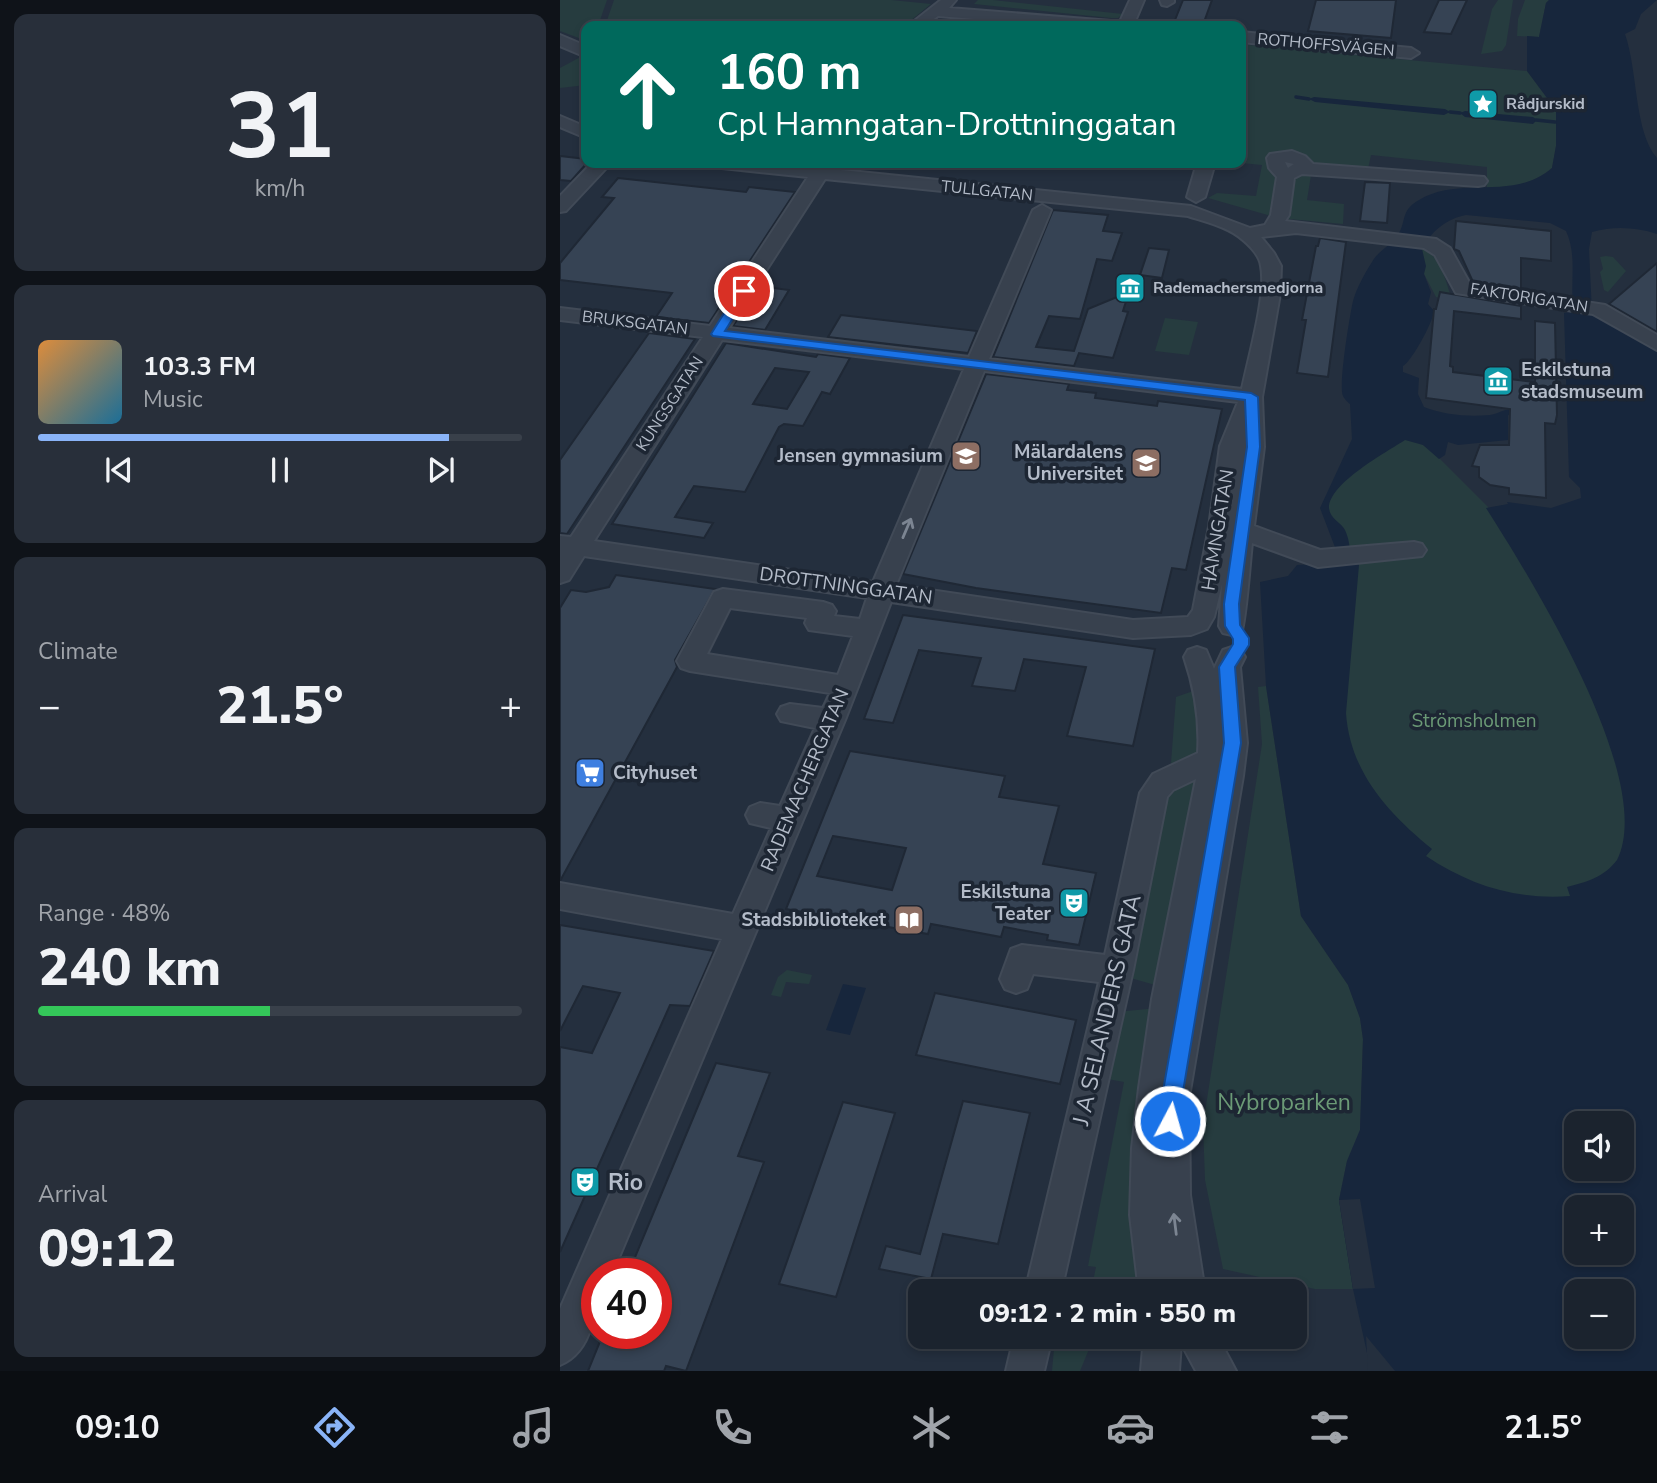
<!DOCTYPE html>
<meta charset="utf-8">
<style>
:root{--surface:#1b232e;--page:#282f3a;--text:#f1f3f6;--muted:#a0a4aa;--line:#39404a;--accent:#8ab4f8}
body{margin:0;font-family:"Nunito Sans",sans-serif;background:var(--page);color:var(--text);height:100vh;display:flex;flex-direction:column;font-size:26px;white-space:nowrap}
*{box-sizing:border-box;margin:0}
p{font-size:23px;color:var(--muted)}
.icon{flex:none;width:38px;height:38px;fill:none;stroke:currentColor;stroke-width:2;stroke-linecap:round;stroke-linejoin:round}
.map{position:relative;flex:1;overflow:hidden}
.side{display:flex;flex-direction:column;gap:14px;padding:14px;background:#0f1319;width:560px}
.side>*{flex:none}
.banner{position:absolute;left:21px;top:21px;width:665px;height:147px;border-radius:14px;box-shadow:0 4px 10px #0003,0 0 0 2px var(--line);background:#00695c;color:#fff;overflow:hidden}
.buttons{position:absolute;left:1004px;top:1111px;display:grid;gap:14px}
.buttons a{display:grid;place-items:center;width:70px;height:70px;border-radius:14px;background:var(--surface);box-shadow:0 4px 10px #0003,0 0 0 2px var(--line);font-size:35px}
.speed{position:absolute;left:21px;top:1258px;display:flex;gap:14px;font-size:35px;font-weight:700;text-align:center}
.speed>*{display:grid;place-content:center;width:91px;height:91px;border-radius:50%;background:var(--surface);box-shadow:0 4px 10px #0003,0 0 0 2px var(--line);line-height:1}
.speed .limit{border:10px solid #d22;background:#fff;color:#111}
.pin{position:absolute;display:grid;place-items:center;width:60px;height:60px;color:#fff;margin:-30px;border:4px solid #fff;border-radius:50%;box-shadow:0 2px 7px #0007}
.me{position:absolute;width:77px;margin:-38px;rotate:6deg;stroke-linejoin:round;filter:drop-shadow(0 0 5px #0008)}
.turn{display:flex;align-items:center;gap:24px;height:147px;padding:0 21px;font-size:32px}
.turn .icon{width:91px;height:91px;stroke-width:2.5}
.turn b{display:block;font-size:49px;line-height:60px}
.big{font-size:52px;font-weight:800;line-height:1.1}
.side .card{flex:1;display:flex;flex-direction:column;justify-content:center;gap:10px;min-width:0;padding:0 24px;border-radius:14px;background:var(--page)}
.side .dial{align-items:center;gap:0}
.dial b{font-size:91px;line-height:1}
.song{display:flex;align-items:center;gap:21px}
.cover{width:84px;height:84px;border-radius:10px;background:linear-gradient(135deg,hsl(30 70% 55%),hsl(200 70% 35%))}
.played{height:7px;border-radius:4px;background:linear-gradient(90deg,var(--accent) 85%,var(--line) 85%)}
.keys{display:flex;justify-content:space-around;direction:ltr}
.heat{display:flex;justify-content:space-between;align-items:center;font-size:38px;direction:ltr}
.charge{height:10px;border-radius:5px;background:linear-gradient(90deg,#34c759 48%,var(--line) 0)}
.trip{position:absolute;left:348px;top:1279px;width:399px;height:70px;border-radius:14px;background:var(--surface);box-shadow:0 4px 10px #0003,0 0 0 2px var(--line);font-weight:800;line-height:70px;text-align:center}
.tabs{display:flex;height:112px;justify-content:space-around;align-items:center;background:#0b0e12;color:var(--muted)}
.tabs .icon{width:49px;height:49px}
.tabs .on{color:var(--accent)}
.tabs b{font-size:32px;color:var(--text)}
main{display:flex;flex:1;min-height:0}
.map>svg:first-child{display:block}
</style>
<main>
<section class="side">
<div class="card dial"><b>31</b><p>km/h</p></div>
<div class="card">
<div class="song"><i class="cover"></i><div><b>103.3 FM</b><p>Music</p></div></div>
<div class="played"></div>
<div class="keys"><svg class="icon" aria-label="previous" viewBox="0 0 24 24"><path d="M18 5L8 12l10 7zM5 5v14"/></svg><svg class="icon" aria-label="pause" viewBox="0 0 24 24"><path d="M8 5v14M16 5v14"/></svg><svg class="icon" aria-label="next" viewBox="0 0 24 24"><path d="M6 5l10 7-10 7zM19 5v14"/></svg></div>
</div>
<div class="card"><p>Climate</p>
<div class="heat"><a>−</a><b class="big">21.5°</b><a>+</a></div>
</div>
<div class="card"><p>Range · 48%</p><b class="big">240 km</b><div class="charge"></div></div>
<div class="card"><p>Arrival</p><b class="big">09:12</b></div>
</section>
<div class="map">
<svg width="1097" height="1371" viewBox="0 0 1097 1371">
<rect width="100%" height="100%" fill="#242f3e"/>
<g fill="#263c3f">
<path d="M0,0H47L38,26H26V47L20,44L24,40L0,31Z"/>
<path d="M54,0H331L371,4L344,26H45Z"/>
<path d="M418,0H433L563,14L558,18H551L414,4Z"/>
<path d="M938,0H953L946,45L942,51L921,54L932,9Z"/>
<path d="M965,0H989L986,3L979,37L957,36L958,19Z"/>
<path d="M688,45L967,71L996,110V146L992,168C972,185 952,187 927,188V167L811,155L807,174L752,169L747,200L784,204L783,224L718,218L648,198L657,193L696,196L702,165L681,163V69Z"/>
<path d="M26,54V85L0,88V68Z"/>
<path d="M862,249C879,253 886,281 891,297L887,298V293L880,292L879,298L876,297L864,274Z"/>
<path d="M1046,256L1053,257L1066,271L1048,292L1044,290L1040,272L1043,269L1040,257Z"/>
<path d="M605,318L638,322L629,355L595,351Z"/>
<path d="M851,437L872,451L928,507L1033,668L1072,761L1079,832L1063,872L1015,903L954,902L907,884L865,858L807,794L778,711L791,565L764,507L781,478L822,449Z"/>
<path d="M706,686L741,916L788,985L800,1018L803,1039L800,1130L787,1161L779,1200L793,1289H755L663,1269L645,1180L643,1125L702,744L698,687Z"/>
<path d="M639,689V756L627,763H611L616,697Z"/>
<path d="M641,778L602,987L567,977L603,804L617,788Z"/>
<path d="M227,970L252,975L249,984L226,982L221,997L211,995L218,977Z"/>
<path d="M598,1008L584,1282L556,1283L552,1291H531L536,1267L528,1266L564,1082L542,1078L556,1012Z"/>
<path d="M495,1337H534L520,1371H492Z"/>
</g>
<g fill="#17263c" fill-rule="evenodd">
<path d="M989,0H1097L1081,14L1075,29L1065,34C1078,71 1074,132 1097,158V234C1075,227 1054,226 1032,232L1029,249L1032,313L1046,318L1058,328L1061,327L1097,348V1371H811L793,1289L779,1200L787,1161L800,1130L803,1039L800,1018L788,985L741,916L706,686L700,582L728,576L737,565L781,563L760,508L792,439L790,404C788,403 784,398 783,396C778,386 790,314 793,301C797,287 805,273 812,262C818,251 831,245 838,235C847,220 840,211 859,200C901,175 953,202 992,168L996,146V110L967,71V36L979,37L986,3ZM906,215L990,223L1006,231C1018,257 1009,284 1014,311L1004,313L1009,477L1020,488L1021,498L991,508L947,502L948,504L926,508C970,577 1097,780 1057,860C1044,877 1027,882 1007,887L1010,896C957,900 911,886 866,856L872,849C828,813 790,772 786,713L799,565C786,549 792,545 785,530C781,522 770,519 769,508C769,483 827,452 845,440L863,445L879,459L885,455L888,442L898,445L948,440V415L958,416L956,410C944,408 941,413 930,415C907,417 886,415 864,407L858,394L859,378L843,372V366C852,361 873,322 874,311L868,304L871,292L864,274L866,266L862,249C870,232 888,218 906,215ZM1017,1124H1062V1169H1017ZM1017,1208H1062V1253H1017ZM1017,1292H1062V1337H1017Z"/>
<path d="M754,97L885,109L890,112L884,115L755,102L749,99Z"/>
<path d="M905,111L973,117L977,120L973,124L905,117L900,113Z"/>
<path d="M283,984L306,988L290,1035L266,1030Z"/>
</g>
<g fill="#242f3e">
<path d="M800,1199L815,1288L793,1289L779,1200Z"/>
<path d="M806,1336L835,1371H808Z"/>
</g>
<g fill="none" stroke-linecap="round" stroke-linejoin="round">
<g stroke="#17263c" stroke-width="3.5">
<path d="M736,97L749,99"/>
<path d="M890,112L900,113"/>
<path d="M976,120L995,122"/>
</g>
</g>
<g fill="#364354" stroke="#1f2835" stroke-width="2" fill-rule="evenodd">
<path d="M623,0H652L644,22L615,20Z"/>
<path d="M756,0H836L831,38L748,31Z"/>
<path d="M879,0H907L891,34L864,32Z"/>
<path d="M0,156L26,159L27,163L11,181L0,180Z"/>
<path d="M58,178L186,192L189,187L235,192L149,323L96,317L112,293L0,280V263L54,198L42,197Z"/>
<path d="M805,182L830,183L827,223L800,221Z"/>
<path d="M493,210L548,215L543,231L562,233L552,261L537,259L520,319L489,316L476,347L514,351L528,309L569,292L563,311L568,312L553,358L519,353L514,366L433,357Z"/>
<path d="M896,221L991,231V261L961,258V289L913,282L899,251L894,249Z"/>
<path d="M760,238L786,242L768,377L737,373L746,320H742L756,246H758Z"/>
<path d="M589,248L609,250L602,278L580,275Z"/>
<path d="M1097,263V332L1049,304Z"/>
<path d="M199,286L229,290L205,330L173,326Z"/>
<path d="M880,292L961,306V319L894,311L890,366L893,367V372L975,382V321L995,323L997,415L995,424L985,423L986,498L949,494V488L930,485L919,477V467L912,466L920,445H949L950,409L866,398L874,309H876Z"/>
<path d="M281,315L417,331L408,353L268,337Z"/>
<path d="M89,333L135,339L7,534L0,533V460Z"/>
<path d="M166,343L256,357L258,354L290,358L270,394L262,392L243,426L224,424L219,427L185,492L134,486L115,517L153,523L144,538L52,524ZM215,368L249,372L227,409L193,404Z"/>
<path d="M426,374L509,384L507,390L536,393L535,398L597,406L598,401L662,409L626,570L612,568L601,613L416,588L343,574Z"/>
<path d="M56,575L155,589L115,660L117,667L110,680L0,881V608L11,590L26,592L49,587Z"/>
<path d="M343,615L595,649L573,746L507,736L526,667L464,659L455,691L412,686L421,658L359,650L333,723L304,719Z"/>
<path d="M290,751L445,776L439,797L499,806L483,864L536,873L519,945L487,940L488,935L444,927L441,937L371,924L368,934L226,909ZM273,836L346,848L332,890L257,876Z"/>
<path d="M0,925L154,951L130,1006L110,1005L0,1252V1047L32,1053L60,993L23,986L0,1031Z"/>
<path d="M375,993L516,1020L500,1084L356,1055Z"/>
<path d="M156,1063L210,1073L178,1156L204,1162L126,1371L106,1366L104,1371H28L43,1334H96V1274H68Z"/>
<path d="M403,1101L470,1113L438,1244L383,1234L371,1279L319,1269L326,1246L360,1254Z"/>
<path d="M283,1102L335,1113L276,1297L219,1284Z"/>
</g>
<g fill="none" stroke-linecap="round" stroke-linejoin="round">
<g stroke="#414a57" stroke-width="4">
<g id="minor">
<path d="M381,0H396L389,8L551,21L558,26L570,0H584L573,26H500L378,16L364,26H348Z"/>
<path d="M600,0H614V2L607,6L602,5Z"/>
<path d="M681,32L851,48L859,53L851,58L681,42Z"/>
<path d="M0,35L26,46V57L0,46Z"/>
<path d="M0,116L26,127V138L0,127Z"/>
<path d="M732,151L745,156L753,164L924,177L927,181L924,185L918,186L742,174L734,178L729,215L725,221L876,239L890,248L910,284L1045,305L1097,335V350L1033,314L896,293L875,255L864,248L736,233L701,237L714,253L721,266L720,294L702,397L704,447L694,526L760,550L854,542L862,544L866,550L862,556L758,567L692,543C690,559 686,623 681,633L672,635L663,633L659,626L662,584L654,617L647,629L631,635L573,638L331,602L285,720L52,1274H37C37,1306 34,1351 0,1365V1309L162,939L0,909V883L173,914L211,828L190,823L186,815L190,807L200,803L220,806L255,728L221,721L217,714L221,707L230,704L263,708L270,693L130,671L121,668L117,661L154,592L163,589L263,602L272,605L276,611L274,616L300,619L307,598L24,556L9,580L0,583V536L11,537L143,337L0,320V308L150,326L248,177L162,168L153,163H211L255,167L257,163H275L271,169L631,206L690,228L705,225L711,215L717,177L709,168L707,158L710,154ZM725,162L734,164L728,168ZM265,179L628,216C646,222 669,227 683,240C690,246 700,256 701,266C707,294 688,359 682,389L429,359L491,210L482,205L473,210L409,357L169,328ZM162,340L404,369L313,582L34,541ZM424,371L678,402L660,446L649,527L633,610L628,617L573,620L336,585ZM170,608L247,618L245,623L249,630L293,636L278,675L147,654Z"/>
<path d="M32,163H51L6,211L0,212V196Z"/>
<path d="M637,163H655L645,197L636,202L627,197Z"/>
<path d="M637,647L646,650L654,669L663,650L672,647L681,650L685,657L680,667L687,743L683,776L629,1097L630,1195L645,1292H579L570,1215L572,1148L579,1088L592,999L636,779L613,790L607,797L573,970L501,1292H465L539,982L473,974L467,989L456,993L445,989L440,979L451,949L462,945L545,955L580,793L593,774L638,753C640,720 635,689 624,657L628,650Z"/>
<path d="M454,1337H492L484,1371H446Z"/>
<path d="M584,1337H658L676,1371H636L621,1343L619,1371H581Z"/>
</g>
</g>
<use href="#minor" fill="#38414e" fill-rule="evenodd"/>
</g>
<defs><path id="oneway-shaft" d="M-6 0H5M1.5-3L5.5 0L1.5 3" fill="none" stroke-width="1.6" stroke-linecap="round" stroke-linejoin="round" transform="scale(1.75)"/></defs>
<g stroke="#7c8592">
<use href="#oneway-shaft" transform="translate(347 528) rotate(-67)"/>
<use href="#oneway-shaft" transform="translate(615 1224) rotate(-97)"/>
</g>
<path fill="#1a73e8" stroke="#114b97" stroke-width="2" d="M184,287L190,291L165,331L691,393L698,397L700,447L679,604L680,625L689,638V645L675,667L681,743L617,1128L610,1131L603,1128L600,1121L602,1097L664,743L659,667L673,644V639L665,626L664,604L687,447L685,400L153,336L151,334L178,291Z"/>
<defs>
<g id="sight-square" transform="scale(1.575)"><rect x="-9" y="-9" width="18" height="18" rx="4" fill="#0f9aa8" stroke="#1d2633"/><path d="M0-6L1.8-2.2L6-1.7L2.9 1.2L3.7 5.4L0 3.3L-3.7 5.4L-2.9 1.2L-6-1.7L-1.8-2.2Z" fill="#fff"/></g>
<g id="museum-square" transform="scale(1.575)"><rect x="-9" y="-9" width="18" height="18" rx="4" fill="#0f9aa8" stroke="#1d2633"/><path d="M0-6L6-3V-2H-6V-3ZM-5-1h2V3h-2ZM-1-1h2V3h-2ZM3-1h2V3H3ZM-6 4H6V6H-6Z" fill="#fff"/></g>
<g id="school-square" transform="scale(1.575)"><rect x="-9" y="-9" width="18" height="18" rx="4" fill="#8d6e63" stroke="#1d2633"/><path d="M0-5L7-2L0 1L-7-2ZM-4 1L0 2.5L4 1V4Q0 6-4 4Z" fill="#fff"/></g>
<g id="university-square" transform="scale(1.575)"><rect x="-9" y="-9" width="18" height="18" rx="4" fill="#8d6e63" stroke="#1d2633"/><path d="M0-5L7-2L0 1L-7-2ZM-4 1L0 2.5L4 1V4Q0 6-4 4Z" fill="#fff"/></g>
<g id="supermarket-square" transform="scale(1.575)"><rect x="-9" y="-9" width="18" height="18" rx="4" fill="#3f7fe0" stroke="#1d2633"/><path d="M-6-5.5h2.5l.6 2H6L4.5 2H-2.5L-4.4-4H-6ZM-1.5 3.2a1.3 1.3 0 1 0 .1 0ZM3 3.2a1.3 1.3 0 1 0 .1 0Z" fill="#fff"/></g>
<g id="theatre-square" transform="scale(1.575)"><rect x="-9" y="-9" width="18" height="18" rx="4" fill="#0f9aa8" stroke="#1d2633"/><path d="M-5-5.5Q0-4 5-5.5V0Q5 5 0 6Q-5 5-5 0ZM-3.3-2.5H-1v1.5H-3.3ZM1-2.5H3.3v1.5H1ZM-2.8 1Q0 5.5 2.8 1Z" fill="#fff"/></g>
<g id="library-square" transform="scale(1.575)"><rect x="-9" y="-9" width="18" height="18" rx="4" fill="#8d6e63" stroke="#1d2633"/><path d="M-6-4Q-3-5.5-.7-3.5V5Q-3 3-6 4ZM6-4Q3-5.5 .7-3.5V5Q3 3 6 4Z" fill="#fff"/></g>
</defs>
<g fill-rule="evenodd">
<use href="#sight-square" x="923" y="104"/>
<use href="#museum-square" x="570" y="288"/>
<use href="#museum-square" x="938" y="381"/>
<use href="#school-square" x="406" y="456"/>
<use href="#university-square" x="586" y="463"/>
<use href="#supermarket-square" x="30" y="773"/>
<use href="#theatre-square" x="514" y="903"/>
<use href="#library-square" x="349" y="920"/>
<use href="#theatre-square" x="25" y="1182"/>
</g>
<g text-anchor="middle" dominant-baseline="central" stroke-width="7" stroke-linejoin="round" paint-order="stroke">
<g font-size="16" fill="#b4bcc9" stroke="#1d2633">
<text transform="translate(766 45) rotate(5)">ROTHOFFSVÄGEN</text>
<text transform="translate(427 191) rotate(6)">TULLGATAN</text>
<text transform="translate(969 298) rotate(9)">FAKTORIGATAN</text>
<text transform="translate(75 323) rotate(7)">BRUKSGATAN</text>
<text transform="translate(110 404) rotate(-57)">KUNGSGATAN</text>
</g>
<g font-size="16" font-weight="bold" fill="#b4bcc9" stroke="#1d2633" text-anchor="start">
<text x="946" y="104">Rådjurskid</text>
<text x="593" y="288">Rademachersmedjorna</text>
</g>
<g font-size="19" font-weight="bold" fill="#b4bcc9" stroke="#1d2633" text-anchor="end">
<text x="961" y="370" text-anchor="start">Eskilstuna<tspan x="961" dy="22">stadsmuseum</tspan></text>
<text x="563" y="452">Mälardalens<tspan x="563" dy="22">Universitet</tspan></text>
<text x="383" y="456">Jensen gymnasium</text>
<text x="53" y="773" text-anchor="start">Cityhuset</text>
<text x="491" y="892">Eskilstuna<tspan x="491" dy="22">Teater</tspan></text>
<text x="326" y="920">Stadsbiblioteket</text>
</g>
<g font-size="19" fill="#b4bcc9" stroke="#1d2633">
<text transform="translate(658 530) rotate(-81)">HAMNGATAN</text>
<text transform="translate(286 586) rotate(8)">DROTTNINGGATAN</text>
<text transform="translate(245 780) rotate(-67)">RADEMACHERGATAN</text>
</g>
<g font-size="19" fill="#6b9a76" stroke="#1d2633">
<text x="914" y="721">Strömsholmen</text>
</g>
<g font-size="23" fill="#b4bcc9" stroke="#1d2633">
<text transform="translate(547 1010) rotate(-77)">J A SELANDERS GATA</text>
</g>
<g font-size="23" fill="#6b9a76" stroke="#1d2633">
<text x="724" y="1102">Nybroparken</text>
</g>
<g font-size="23" font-weight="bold" fill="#b4bcc9" stroke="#1d2633" text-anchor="start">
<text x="48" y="1182">Rio</text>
</g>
</g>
</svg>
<div class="buttons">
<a><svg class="icon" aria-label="sound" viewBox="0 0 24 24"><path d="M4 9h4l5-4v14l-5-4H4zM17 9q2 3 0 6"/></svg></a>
<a>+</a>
<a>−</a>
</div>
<div class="speed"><div class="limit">40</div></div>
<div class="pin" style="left:184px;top:291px;background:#d93025"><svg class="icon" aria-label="arrive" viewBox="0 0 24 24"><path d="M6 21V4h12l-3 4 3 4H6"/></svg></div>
<svg class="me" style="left:610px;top:1121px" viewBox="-20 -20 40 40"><circle r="17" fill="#1a73e8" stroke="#fff" stroke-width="3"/><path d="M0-11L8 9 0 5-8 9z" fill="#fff"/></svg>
<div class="trip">09:12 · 2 min · 550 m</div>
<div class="banner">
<div class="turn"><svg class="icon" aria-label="ahead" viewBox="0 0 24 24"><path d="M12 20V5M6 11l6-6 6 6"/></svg><div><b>160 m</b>Cpl Hamngatan-Drottninggatan</div></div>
</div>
</div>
</main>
<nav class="tabs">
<b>09:10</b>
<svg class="icon on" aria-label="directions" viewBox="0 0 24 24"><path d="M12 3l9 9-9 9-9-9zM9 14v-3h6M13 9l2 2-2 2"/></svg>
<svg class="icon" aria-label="music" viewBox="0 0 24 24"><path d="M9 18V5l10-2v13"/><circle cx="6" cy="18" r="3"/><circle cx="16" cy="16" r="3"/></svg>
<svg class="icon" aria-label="phone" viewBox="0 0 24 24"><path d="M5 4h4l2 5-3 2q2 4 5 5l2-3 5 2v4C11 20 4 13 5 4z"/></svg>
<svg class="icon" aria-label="climate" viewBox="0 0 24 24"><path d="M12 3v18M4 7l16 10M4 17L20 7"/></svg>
<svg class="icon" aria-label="car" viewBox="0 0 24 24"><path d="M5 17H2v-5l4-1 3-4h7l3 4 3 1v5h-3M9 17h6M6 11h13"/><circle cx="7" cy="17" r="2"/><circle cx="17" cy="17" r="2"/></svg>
<svg class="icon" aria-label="filters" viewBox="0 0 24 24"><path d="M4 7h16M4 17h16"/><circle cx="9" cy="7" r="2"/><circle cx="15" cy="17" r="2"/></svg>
<b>21.5°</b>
</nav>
